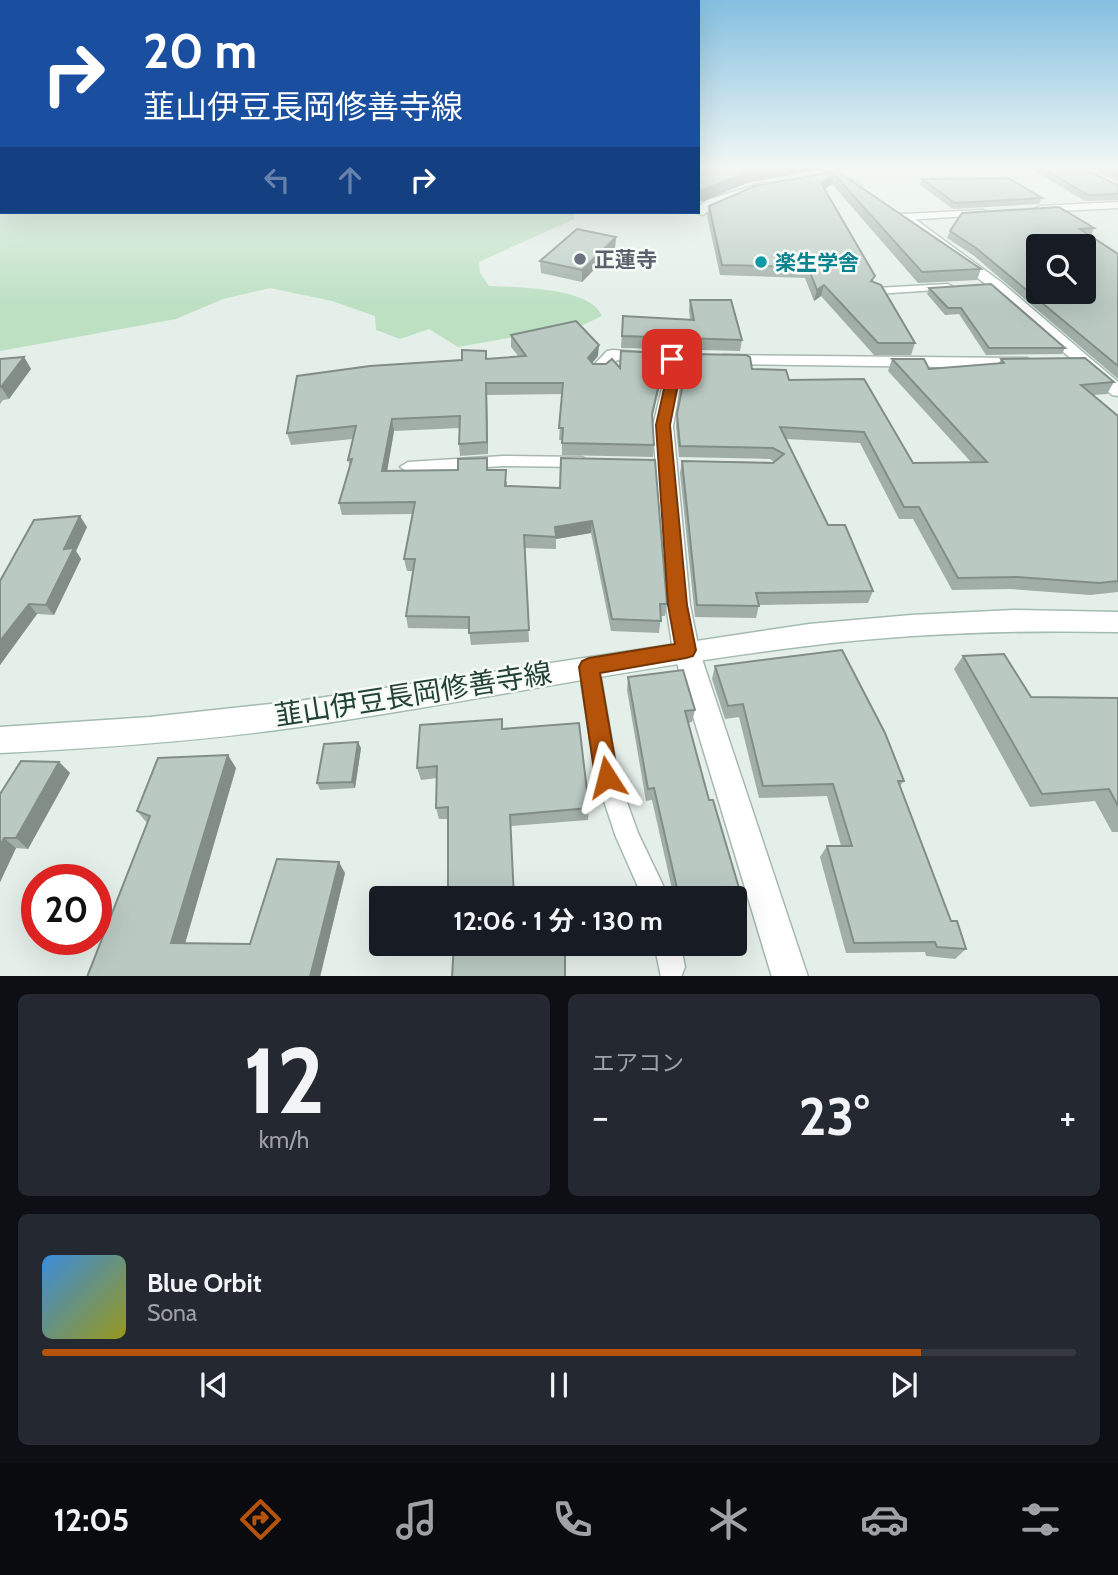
<!DOCTYPE html>
<html lang="ja">
<meta charset="utf-8">
<style>
:root{--surface:#171b24;--page:#242831;--text:#f1f3f6;--muted:#9ea1a6;--line:#363941;--accent:#b45309}
body{margin:0;font-family:Cabin,"Noto Sans JP",sans-serif;background:var(--page);color:var(--text);height:100vh;display:flex;flex-direction:column;font-size:26px;white-space:nowrap}
*{box-sizing:border-box;margin:0}
p{font-size:23px;color:var(--muted)}
.icon{flex:none;width:38px;height:38px;fill:none;stroke:currentColor;stroke-width:2;stroke-linecap:round;stroke-linejoin:round}
.map{position:relative;height:976px;overflow:hidden}
.panel{display:flex;flex-direction:column;gap:18px;padding:18px;background:#0d0f14;flex:1}
.panel>*{flex:none}
.hud{position:absolute;left:0px;top:0px;width:700px;height:214px;box-shadow:0 7px 28px #0002;background:#1a4fa0;color:#fff;overflow:hidden}
.controls{position:absolute;left:1026px;top:234px;display:grid;gap:14px}
.controls a{display:grid;place-items:center;width:70px;height:70px;border-radius:7px;background:var(--surface);box-shadow:0 7px 28px #0002;font-size:35px}
.speed{position:absolute;left:21px;top:864px;display:flex;gap:14px;font-size:35px;font-weight:700;text-align:center}
.speed>*{display:grid;place-content:center;width:91px;height:91px;border-radius:50%;background:var(--surface);box-shadow:0 7px 28px #0002;line-height:1}
.speed .limit{border:10px solid #d22;background:#fff;color:#111}
.pin{position:absolute;display:grid;place-items:center;width:60px;height:60px;color:#fff;margin:-30px;border-radius:14px;box-shadow:0 4px 10px #0006}
.me{position:absolute;width:77px;margin:-38px;rotate:351deg;stroke-linejoin:round;filter:drop-shadow(0 0 5px #0008)}
.turn{display:flex;align-items:center;gap:24px;height:147px;padding:0 28px;font-size:32px}
.turn .icon{width:91px;height:91px;stroke-width:2.5}
.turn b{display:block;font-size:49px;line-height:60px}
.lanes{display:flex;align-items:center;height:66px;padding:0 28px;background:#0003;justify-content:center;gap:35px;direction:ltr}
.lanes .off{opacity:.35}
.big{font-size:52px;font-weight:700;line-height:1.1}
.panel .tile{flex:1;display:flex;flex-direction:column;justify-content:center;gap:10px;min-width:0;padding:0 24px;border-radius:10px;background:var(--page)}
.panel .dial{align-items:center;gap:0}
.dial b{font-size:91px;line-height:1}
.song{display:flex;align-items:center;gap:21px}
.cover{width:84px;height:84px;border-radius:10px;background:linear-gradient(135deg,hsl(210 70% 55%),hsl(60 70% 35%))}
.played{height:7px;border-radius:4px;background:linear-gradient(90deg,var(--accent) 85%,var(--line) 85%)}
.keys{display:flex;justify-content:space-around;direction:ltr}
.heat{display:flex;justify-content:space-between;align-items:center;font-size:38px;direction:ltr}
.panel .tiles{flex:1;display:grid;gap:18px;grid-template-columns:1fr 1fr}
.tile:last-child{grid-column:span 2}
.trip{position:absolute;left:369px;top:886px;width:378px;height:70px;border-radius:7px;background:var(--surface);box-shadow:0 7px 28px #0002;font-weight:700;line-height:70px;text-align:center}
.dock{display:flex;height:112px;justify-content:space-around;align-items:center;background:#090b0e;color:var(--muted)}
.dock .icon{width:49px;height:49px}
.dock .active{color:var(--accent)}
.dock b{font-size:32px;color:var(--text)}
.map>svg:first-child{display:block}
</style>
<div class="map">
<svg width="1118" height="977" viewBox="0 0 1118 977">
<rect width="100%" height="100%" fill="#e5efe9"/>
<path fill="#bde0c3" d="M0,167L2,212H575L574,219L479,262L480,273L489,286C516,287 591,287 602,316L583,325L458,347L429,329L400,339L376,330L375,316L332,301L270,288L223,299L176,319L0,351Z"/>
<g fill="none" stroke-linecap="round" stroke-linejoin="round">
<g stroke="#a7b8b0" stroke-width="3">
<g id="lane">
<path d="M1118,202V208L1040,212L1035,209L1040,206Z"/>
<path d="M983,210L988,213L986,215L904,220L899,217L904,214Z"/>
<path d="M948,284L953,287L952,289L876,294L870,291L876,288Z"/>
<path d="M503,456L582,457L590,462L582,467L503,466L408,472L400,467L408,462Z"/>
<path d="M589,659L596,661L599,667L618,777L638,833L669,898H643L616,837L596,777L579,667L582,661Z"/>
<path d="M654,943H680L685,967L681,977H661Z"/>
</g>
</g>
<g stroke="#a7b8b0" stroke-width="3">
<g id="street">
<path d="M762,183L766,184V188L715,206L703,215L693,212H698V207L707,200Z"/>
<path d="M613,350L649,353L657,358L649,363L617,360L605,373H593L590,369L607,351Z"/>
<path d="M677,354L685,359L673,426L690,605L699,650L808,977H772L673,650L666,605L653,426L669,359Z"/>
<path d="M723,355L1027,358L1036,363L1027,368L717,364L715,360Z"/>
</g>
</g>
<g stroke="#a3bbb0" stroke-width="3">
<g id="secondary">
<path d="M820,167H833L862,186L852,188Z"/>
<path d="M900,214H908L1001,282L1118,382V396L1112,395L991,288L900,220Z"/>
<path d="M1014,610L1118,612V632C1014,630 911,633 807,646C637,666 469,703 299,727C200,741 100,748 0,753V727L150,717L299,701L809,624L911,615Z"/>
</g>
</g>
<use href="#lane" fill="#fff" fill-rule="evenodd"/>
<use href="#street" fill="#fff" fill-rule="evenodd"/>
<use href="#secondary" fill="#fff" fill-rule="evenodd"/>
</g>
<g fill="#a0aea7">
<path d="M1028,167H1079L1118,185V200L1085,201Z"/>
<path d="M1088,167H1118V182Z"/>
<path d="M837,171L981,269L977,280L918,283L832,184L824,189L874,282L915,343L911,355H874L821,296L814,301L805,278L720,275L707,216L709,206Z"/>
<path d="M922,179L1042,198L1039,204L953,209L920,185Z"/>
<path d="M1094,228L1091,236H1090L1118,254V379L973,255L947,238L950,231Z"/>
<path d="M616,237L615,248L582,282L541,273L540,261Z"/>
<path d="M929,288L1065,348L1062,354L986,355L959,314L945,315L927,294Z"/>
<path d="M690,300L742,340L740,351L621,348L623,316L690,320L689,310Z"/>
<path d="M511,335L598,356L592,363L593,364L620,368L666,353L665,364L652,419L654,445L653,457L562,455V440H559L562,394L487,395L488,454L460,456L459,444L460,428L394,431L387,471L488,470L507,482V486L560,488L667,604L665,616H661L659,633L611,631L591,533L556,539V549L525,548L529,642L471,645L469,629L408,628L406,616L413,571H407L404,559L412,514L342,515L339,503L350,467L348,460L353,439L291,445L287,433L486,359L519,357L511,347Z"/>
<path d="M24,357L31,369L9,399L3,400L0,404V359Z"/>
<path d="M892,359L929,369L999,363L1001,359L1114,382L1107,394L1093,395L1118,416V592L1090,595L1010,589L952,590L913,519H899L860,443L786,439L828,525L873,591L868,603L759,605L756,618L695,617L680,473L682,461L774,462L770,459L679,457L676,426L677,414L752,369L789,380L913,463L971,462L888,371Z"/>
<path d="M87,527L76,551L81,559L54,615L37,614L0,665V581Z"/>
<path d="M963,656L1031,697L1118,698V832H1112L1095,801L1030,807L954,669Z"/>
<path d="M715,666L904,781L900,786L951,921L966,949L955,959L926,956L925,952L846,953L820,857L827,846H841L827,796L759,798L739,717L725,719L712,679Z"/>
<path d="M628,677L695,710L692,722L688,723L709,800L739,888L735,898H674L652,800L646,801L627,690Z"/>
<path d="M502,719L503,729L589,808L588,820L511,826L448,819H439L436,808L437,778L421,780L417,768Z"/>
<path d="M361,748L355,788L320,790L317,783Z"/>
<path d="M59,762L70,773L28,849L16,848L0,882V794Z"/>
<path d="M236,768L185,943L250,944L345,873L320,977H87L147,823L137,811Z"/>
</g>
<g fill="#828d88">
<path d="M775,167H819V170L747,183L704,201L698,202V190L749,171Z"/>
<path d="M834,174L832,184L819,193L821,183Z"/>
<path d="M616,237L615,248L582,282V270Z"/>
<path d="M824,285L821,296L814,301L817,290Z"/>
<path d="M599,345L598,356L587,369L588,358Z"/>
<path d="M666,353L665,364L650,425L652,414Z"/>
<path d="M24,357L31,369L9,399L1,387Z"/>
<path d="M486,383L487,395L488,454L487,442Z"/>
<path d="M392,419L394,431L385,483L382,471Z"/>
<path d="M80,516L87,527L76,551L81,559L54,615L46,605L64,549Z"/>
<path d="M592,521L591,533L556,539L555,527Z"/>
<path d="M29,604L37,614L0,665V641Z"/>
<path d="M358,742L361,748L355,788L352,782Z"/>
<path d="M228,755L236,768L182,954L171,943Z"/>
<path d="M59,762L70,773L28,849L16,838Z"/>
<path d="M4,838L16,848L0,882V846Z"/>
<path d="M339,862L345,873L320,977H310Z"/>
</g>
<g fill="#bacac2" stroke="#828d88" stroke-width="2" fill-rule="evenodd">
<path d="M698,167H775L749,171L706,189L698,190Z"/>
<path d="M1040,167H1079L1118,185V194L1088,195Z"/>
<path d="M1102,167H1118V175Z"/>
<path d="M837,171L981,269L922,272L834,174L821,183L875,276L871,281L881,285L915,343H878L824,285L817,290L808,267L722,265L709,206L755,186Z"/>
<path d="M1008,178L1042,198L955,203L922,179Z"/>
<path d="M1059,207L1094,228L1080,229L1118,254V366L976,248L950,231L962,213ZM1038,247H1083V292H1038Z"/>
<path d="M577,229L616,237L582,270L540,261Z"/>
<path d="M991,284L1065,348H989L961,308H948L929,288Z"/>
<path d="M690,300H731L742,340L622,336L623,316L694,320Z"/>
<path d="M576,321L599,345L588,358L593,364H606L612,359L620,368L621,351L666,353L652,414L654,445L562,443L563,428H559L563,383H486L487,442L459,444L460,416L392,419L382,471L458,470V459L487,458V470H506L505,486L560,488L561,458L655,460L667,604H660L661,621L612,619L592,521L555,527L556,537L524,535L529,630L469,633V617L406,616L415,559H404L415,502L339,503L352,459L348,460L356,426L287,433L297,376L370,366L462,360V350L486,351V359L526,356L511,335Z"/>
<path d="M689,354L746,355L750,357L752,369L786,370L789,380L864,379L913,463L987,462L892,359H924L929,369L1004,363L1001,359L1085,358L1114,382L1081,385L1118,416V581L1099,583L1017,577L958,578L919,507H904L864,432L780,427L828,525H845L873,591L756,593L759,606L697,605L682,461L773,463L784,454L773,448L680,446L677,414Z"/>
<path d="M24,357L1,387H0V359Z"/>
<path d="M80,516L64,549L74,548L46,605L29,604L0,641V581L34,520Z"/>
<path d="M842,650L885,733L904,781H898L951,921H957L966,949L937,947L935,942L854,943L827,846H852L833,784L763,786L743,704L728,706L715,666Z"/>
<path d="M1004,654L1031,697L1118,698V806L1109,789L1042,794L963,656Z"/>
<path d="M683,670L695,710L685,711L709,800H713L739,888L679,897L654,788L648,789L628,677Z"/>
<path d="M502,719V729L579,723L589,808L510,815L514,898H448V807L436,808L437,766L417,768L420,725Z"/>
<path d="M358,742L352,782L317,783L324,744Z"/>
<path d="M228,755L171,943L250,944L277,859L339,862L310,977H87L150,816L137,811L158,758Z"/>
<path d="M21,761L59,762L16,838H4L0,846V794Z"/>
<path d="M454,943H565V977H452Z"/>
</g>
<linearGradient id="sky" x2="0" y2="1"><stop stop-color="#83c0e0"/><stop offset="0.55" stop-color="#f3f8f5"/><stop offset="1" stop-color="#f3f8f5" stop-opacity="0"/></linearGradient>
<rect width="1118" height="304" fill="url(#sky)"/>
<path fill="#b45309" stroke="#753606" stroke-width="2" d="M672,355L683,359L670,425L687,605L696,650L693,656L686,658L600,673L618,777L615,785L607,788L599,785L595,777L579,667L582,661L589,658L675,644L668,605L656,425L670,362L666,359Z"/>
<circle fill="#6b7280" stroke="#f6fbf8" stroke-width="2.5" cx="580" cy="259" r="7"/>
<circle fill="#0f9aa8" stroke="#f6fbf8" stroke-width="2.5" cx="761" cy="262" r="7"/>
<g text-anchor="middle" dominant-baseline="central" stroke-width="5" stroke-linejoin="round" paint-order="stroke">
<g font-size="21" font-weight="bold" fill="#5b616d" stroke="#f6fbf8" text-anchor="start">
<text x="594" y="259">正蓮寺</text>
</g>
<g font-size="21" font-weight="bold" fill="#0d838f" stroke="#f6fbf8" text-anchor="start">
<text x="775" y="262">楽生学舎</text>
</g>
<g font-size="28" fill="#234236" stroke="#f6fbf8">
<text transform="translate(413 694) rotate(-9)">韮山伊豆長岡修善寺線</text>
</g>
</g>
</svg>
<div class="controls">
<a><svg class="icon" aria-label="search" viewBox="0 0 24 24"><circle cx="10" cy="10" r="6"/><path d="M15 15l6 6"/></svg></a>
</div>
<div class="speed"><div class="limit">20</div></div>
<div class="pin" style="left:672px;top:359px;background:#d93025"><svg class="icon" aria-label="arrive" viewBox="0 0 24 24"><path d="M6 21V4h12l-3 4 3 4H6"/></svg></div>
<svg class="me" style="left:607px;top:777px" viewBox="-20 -20 40 40"><path d="M0-17L14 15 0 8-14 15z" fill="#b45309" stroke="#fff" stroke-width="4"/></svg>
<div class="trip">12:06 · 1 分 · 130 m</div>
<div class="hud">
<div class="turn"><svg class="icon" aria-label="right" viewBox="0 0 24 24"><path d="M7 20v-9h11M14 6l5 5-5 5"/></svg><div><b>20 m</b>韮山伊豆長岡修善寺線</div></div>
<div class="lanes"><svg class="icon off" aria-label="left" viewBox="0 0 24 24"><path d="M17 20v-9H6M10 6l-5 5 5 5"/></svg><svg class="icon off" aria-label="ahead" viewBox="0 0 24 24"><path d="M12 20V5M6 11l6-6 6 6"/></svg><svg class="icon" aria-label="right" viewBox="0 0 24 24"><path d="M7 20v-9h11M14 6l5 5-5 5"/></svg></div>
</div>
</div>
<section class="panel">
<div class="tiles">
<div class="tile dial"><b>12</b><p>km/h</p></div>
<div class="tile"><p>エアコン</p>
<div class="heat"><a>−</a><b class="big">23°</b><a>+</a></div>
</div>
<div class="tile">
<div class="song"><i class="cover"></i><div><b>Blue Orbit</b><p>Sona</p></div></div>
<div class="played"></div>
<div class="keys"><svg class="icon" aria-label="previous" viewBox="0 0 24 24"><path d="M18 5L8 12l10 7zM5 5v14"/></svg><svg class="icon" aria-label="pause" viewBox="0 0 24 24"><path d="M8 5v14M16 5v14"/></svg><svg class="icon" aria-label="next" viewBox="0 0 24 24"><path d="M6 5l10 7-10 7zM19 5v14"/></svg></div>
</div>
</div>
</section>
<nav class="dock">
<b>12:05</b>
<svg class="icon active" aria-label="directions" viewBox="0 0 24 24"><path d="M12 3l9 9-9 9-9-9zM9 14v-3h6M13 9l2 2-2 2"/></svg>
<svg class="icon" aria-label="music" viewBox="0 0 24 24"><path d="M9 18V5l10-2v13"/><circle cx="6" cy="18" r="3"/><circle cx="16" cy="16" r="3"/></svg>
<svg class="icon" aria-label="phone" viewBox="0 0 24 24"><path d="M5 4h4l2 5-3 2q2 4 5 5l2-3 5 2v4C11 20 4 13 5 4z"/></svg>
<svg class="icon" aria-label="climate" viewBox="0 0 24 24"><path d="M12 3v18M4 7l16 10M4 17L20 7"/></svg>
<svg class="icon" aria-label="car" viewBox="0 0 24 24"><path d="M5 17H2v-5l4-1 3-4h7l3 4 3 1v5h-3M9 17h6M6 11h13"/><circle cx="7" cy="17" r="2"/><circle cx="17" cy="17" r="2"/></svg>
<svg class="icon" aria-label="filters" viewBox="0 0 24 24"><path d="M4 7h16M4 17h16"/><circle cx="9" cy="7" r="2"/><circle cx="15" cy="17" r="2"/></svg>
</nav>
